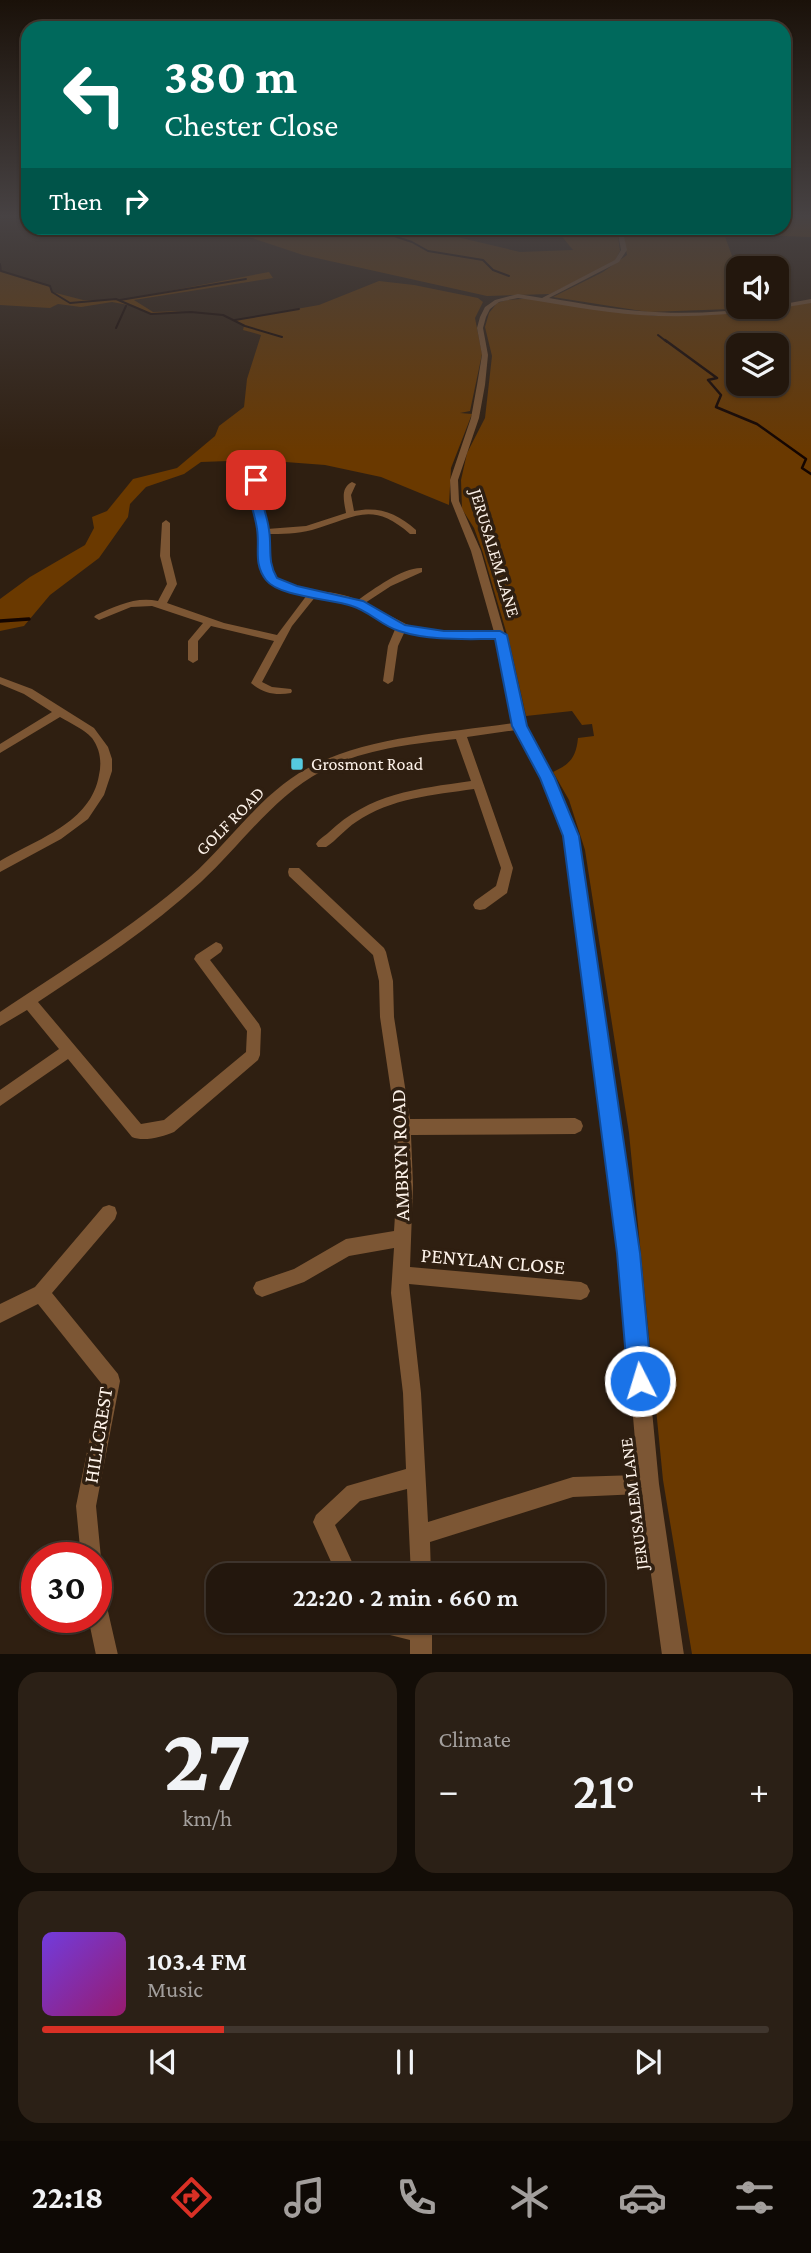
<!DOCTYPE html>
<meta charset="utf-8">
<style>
:root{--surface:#23170d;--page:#2b2016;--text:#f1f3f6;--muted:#a39f9d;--line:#40362e;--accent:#d93025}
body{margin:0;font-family:"Crimson Pro",serif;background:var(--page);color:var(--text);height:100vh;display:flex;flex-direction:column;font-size:26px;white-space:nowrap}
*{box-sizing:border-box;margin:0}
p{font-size:23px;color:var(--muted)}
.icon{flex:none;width:38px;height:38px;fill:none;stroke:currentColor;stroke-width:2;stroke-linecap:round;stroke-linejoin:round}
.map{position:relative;height:1654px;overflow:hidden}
.side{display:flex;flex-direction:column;gap:18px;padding:18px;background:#130d07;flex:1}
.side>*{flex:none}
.hud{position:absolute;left:21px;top:21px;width:770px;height:214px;border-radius:21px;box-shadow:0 2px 5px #0004,0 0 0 2px var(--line);background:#00695c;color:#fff;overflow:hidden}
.controls{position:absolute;left:726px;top:256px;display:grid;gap:14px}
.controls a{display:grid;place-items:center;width:63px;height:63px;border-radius:14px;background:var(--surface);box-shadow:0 2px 5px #0004,0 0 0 2px var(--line);font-size:35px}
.speed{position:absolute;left:21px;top:1542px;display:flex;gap:14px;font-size:35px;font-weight:700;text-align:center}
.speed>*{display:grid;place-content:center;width:91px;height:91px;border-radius:50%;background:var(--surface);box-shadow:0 2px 5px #0004,0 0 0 2px var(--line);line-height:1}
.speed .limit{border:10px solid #d22;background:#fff;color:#111}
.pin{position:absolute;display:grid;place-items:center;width:60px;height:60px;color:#fff;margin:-30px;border-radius:14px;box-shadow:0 4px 10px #0006}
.me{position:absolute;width:77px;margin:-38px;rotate:355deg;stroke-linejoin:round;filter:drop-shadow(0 0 5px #0008)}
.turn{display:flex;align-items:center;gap:24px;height:147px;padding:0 28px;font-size:32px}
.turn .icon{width:91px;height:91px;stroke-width:2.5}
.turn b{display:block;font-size:49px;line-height:60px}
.then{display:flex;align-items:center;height:66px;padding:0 28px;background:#0003;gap:14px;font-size:26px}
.big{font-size:52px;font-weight:600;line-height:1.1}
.side .tile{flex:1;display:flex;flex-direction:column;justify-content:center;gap:10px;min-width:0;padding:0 24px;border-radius:21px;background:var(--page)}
.side .dial{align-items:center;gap:0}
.dial b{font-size:91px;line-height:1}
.song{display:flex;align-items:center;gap:21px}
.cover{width:84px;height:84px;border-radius:10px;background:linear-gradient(135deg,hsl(260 70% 55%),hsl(320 70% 35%))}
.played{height:7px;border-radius:4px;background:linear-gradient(90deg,var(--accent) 25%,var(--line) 25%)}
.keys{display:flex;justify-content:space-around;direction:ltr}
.heat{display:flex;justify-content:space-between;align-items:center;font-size:38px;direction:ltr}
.side .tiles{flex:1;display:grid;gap:18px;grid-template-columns:1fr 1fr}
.tile:last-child{grid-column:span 2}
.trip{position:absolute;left:206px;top:1563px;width:399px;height:70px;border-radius:21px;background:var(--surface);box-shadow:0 2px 5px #0004,0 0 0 2px var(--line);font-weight:600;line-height:70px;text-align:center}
.tabs{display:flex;height:112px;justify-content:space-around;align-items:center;background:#0e0905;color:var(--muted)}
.tabs .icon{width:49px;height:49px}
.tabs .active{color:var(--accent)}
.tabs b{font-size:32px;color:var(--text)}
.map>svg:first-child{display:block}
</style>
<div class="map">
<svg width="811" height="1655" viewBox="0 0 811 1655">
<rect width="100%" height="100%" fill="#2f1f11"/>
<g fill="#6a3900" fill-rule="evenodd">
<path d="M784,218H811V237L724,234L738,272V306L759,308L648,312L553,297L603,272L627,255L622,228H784Z"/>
<path d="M222,228H419L520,252L573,250L555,228H617L620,251L615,261L550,294L487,296L303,255Z"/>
<path d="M0,264L2,271L50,286L52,292L83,300H122L269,272L273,278L134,300L153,312L182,311L151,314L134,306L112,302L81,307L58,304L50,308L0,305Z"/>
<path d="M379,281L414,285L478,298L483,302L475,318L482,354L470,411L460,413L472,414L451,468L449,505L381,477L325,465L259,460L201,462L184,474L146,487L130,504L128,517L99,558L50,595L24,626L0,631V599L30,577L85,545L94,528L92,517L107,511L133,479L177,468L215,436L219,426L244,407L247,379L261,335L243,330L244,326L235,320L319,305Z"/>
<path d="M534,298L655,316L766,311L811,302V1654H692L663,1480L629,1133L585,850L569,800L553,772C570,764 576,758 578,738L594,736L592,724L582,725L572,711L526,716L510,645L483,553L474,528L462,509L461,480L467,453L485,418L492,356L485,327L489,313L497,303L507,300ZM738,345H777V383H738Z"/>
</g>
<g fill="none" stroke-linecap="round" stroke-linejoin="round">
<g stroke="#140500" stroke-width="2">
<path d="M370,228L412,242L428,251L483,260L493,270L509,276"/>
<path d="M0,264L1,271L50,286L52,292L70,303L116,299L151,314L191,312L223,315L245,326L282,337"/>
<path d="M120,300L246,279"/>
<path d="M235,320L299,309"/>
<path d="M116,328L126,306"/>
<path d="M658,335L667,342"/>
</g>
<path stroke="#140500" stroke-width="2.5" d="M665,340L717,378L708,380L721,395L716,407L757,424L806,459L802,468L811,474"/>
<path stroke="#140500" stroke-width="3.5" d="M0,621L29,619"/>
<g fill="#7c5634" fill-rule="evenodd">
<path d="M617,228H622L627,250L619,262L549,298C579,303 609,309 640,311C696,316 756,310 811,299V303C756,313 697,319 640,315C599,312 559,304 518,298L499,302L490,309L486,317L483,328L488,355L485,385L479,418L458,480L459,501L481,551L505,635L525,726L553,778L577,836L637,1253L659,1484L684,1655H662L640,1494L573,1497L430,1542L431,1575H411L407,1489L360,1501L335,1525L358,1575H337L313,1522L316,1515L347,1486L406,1469L403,1393L391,1293L394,1248L349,1256L304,1282L262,1297L256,1294L253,1288L256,1282L294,1269L346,1239L394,1231L397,1185L394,1112L380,1017L379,981L373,955L289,876L288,872L289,868H299L384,948L386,952L393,981L394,1017L410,1119L575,1118L581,1121L583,1126L581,1131L575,1134L411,1135L413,1185L410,1267L581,1282L587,1285L590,1291L587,1297L581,1300L409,1284L421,1393L428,1522L573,1477L638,1475L619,1253L565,836L541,778L516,730L467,737L513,868L507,893L485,909L480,910L475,909L473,905L475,901L496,886L501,868L474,789C433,795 391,798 356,822C345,829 337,840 326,847H318L316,844C319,839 323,837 328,833C370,793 416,789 471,781L456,739C412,744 362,749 322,771C273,797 241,845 201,882C151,928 94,965 38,1002L141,1124L164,1120L246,1052L247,1031L194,959L196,955L216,942L221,944L223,948L221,952L210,960L259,1024L261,1029L260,1055L258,1060L174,1132C163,1137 143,1142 132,1137L68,1059L0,1106V1090L59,1049L27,1010L0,1026V1012C64,969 132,928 190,877C232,840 264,788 316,764C376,735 448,733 513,723L496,638H434L405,631L398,646L393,681L388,684L383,681L388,646L396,627L345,601L316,596L292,626L262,682L272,687L291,689L292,691L291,693C276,696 262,693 251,683L274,641L211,626L198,641V660L193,663L188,660V641L203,623L152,606L131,607L99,620L94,617L96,615C116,606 136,596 158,601L167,584L160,556L162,523L166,520L170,523V556L177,584L167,603L224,623L277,635L307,595C252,587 262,568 258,524C256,509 250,495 252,480L256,478L260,480V496L267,529L306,526L346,513C344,501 340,488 352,482L356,484L351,495L354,511C379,506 397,513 416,530V534H410C371,500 355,518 312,530C297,534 282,534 267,534C267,609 309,579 358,600C374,589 403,567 422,568V572L391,586L365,603L406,624L425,631L494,632L471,551L451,501L450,480L471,418L477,385L482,355L477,328L480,317L485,307L495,300L518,294L542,298L615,260L621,250Z"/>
<path d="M0,677L32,689L94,728L108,747L112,759V771L104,795L88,819L61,839L0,872V861C37,839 91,823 99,775C102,762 100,749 92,738C84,729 70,723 60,717L0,753V744L52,712L24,694L0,684Z"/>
<path d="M109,1205L115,1207L117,1213L115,1219L52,1293L118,1374L120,1381L96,1506L101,1558L96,1566V1558H81L76,1506L101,1383L38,1304L0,1323V1304L35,1287L103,1207Z"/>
<path d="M96,1597L103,1600L107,1607L118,1655H96L88,1617H96Z"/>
<path d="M360,1620H432V1655H410V1640L362,1628Z"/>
</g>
</g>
<linearGradient id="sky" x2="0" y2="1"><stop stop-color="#1a1109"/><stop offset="0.48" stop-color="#474243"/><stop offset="1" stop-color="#474243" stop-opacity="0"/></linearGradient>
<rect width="811" height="450" fill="url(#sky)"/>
<path fill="#1a73e8" stroke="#114b97" stroke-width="2" d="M252,478L261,480C258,498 267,512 269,530C272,548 267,561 277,578L297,586L363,601L405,625L444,631H500L507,635L527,726L555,778L579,836L640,1253L652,1381L649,1390L640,1393L631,1390L628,1381L617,1253L563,836L540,778L512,726L495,639C463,639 430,641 399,631C382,626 369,611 352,606C332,599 279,597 266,580C253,563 260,548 257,529C255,512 245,495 252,478Z"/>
<rect fill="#55cadf" stroke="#2f1f11" stroke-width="2.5" x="290" y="757" width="14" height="14" rx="3.5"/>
<g text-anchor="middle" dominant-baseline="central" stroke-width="7" stroke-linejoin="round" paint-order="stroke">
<g font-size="18" fill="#fdf2e9" stroke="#2f1f11">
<text transform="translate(495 553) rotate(73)">JERUSALEM LANE</text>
<text transform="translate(230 821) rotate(-45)">GOLF ROAD</text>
<text transform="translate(634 1504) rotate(-97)">JERUSALEM LANE</text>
</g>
<g font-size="18" fill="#fdf2e9" stroke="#2f1f11" text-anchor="start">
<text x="311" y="764">Grosmont Road</text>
</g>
<g font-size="21" fill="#fdf2e9" stroke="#2f1f11">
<text transform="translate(400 1155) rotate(-92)">AMBRYN ROAD</text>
<text transform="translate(493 1261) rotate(5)">PENYLAN CLOSE</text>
<text transform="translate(98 1435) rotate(-81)">HILLCREST</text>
</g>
</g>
</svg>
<div class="controls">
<a><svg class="icon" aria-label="sound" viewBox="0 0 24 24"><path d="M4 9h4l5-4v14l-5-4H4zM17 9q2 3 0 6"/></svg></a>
<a><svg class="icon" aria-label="layers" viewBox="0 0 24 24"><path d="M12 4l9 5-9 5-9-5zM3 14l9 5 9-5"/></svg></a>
</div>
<div class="speed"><div class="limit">30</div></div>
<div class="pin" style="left:256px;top:480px;background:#d93025"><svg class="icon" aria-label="arrive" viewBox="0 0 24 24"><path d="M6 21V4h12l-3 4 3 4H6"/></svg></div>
<svg class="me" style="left:640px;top:1381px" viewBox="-20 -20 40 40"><circle r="17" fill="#1a73e8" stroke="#fff" stroke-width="3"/><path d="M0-11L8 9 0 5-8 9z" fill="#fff"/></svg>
<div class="trip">22:20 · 2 min · 660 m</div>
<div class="hud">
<div class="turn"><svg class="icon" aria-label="left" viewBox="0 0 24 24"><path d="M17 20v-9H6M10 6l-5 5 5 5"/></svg><div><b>380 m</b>Chester Close</div></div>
<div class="then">Then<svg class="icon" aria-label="right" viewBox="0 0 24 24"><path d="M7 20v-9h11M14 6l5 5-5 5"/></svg></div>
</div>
</div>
<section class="side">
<div class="tiles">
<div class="tile dial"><b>27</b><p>km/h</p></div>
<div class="tile"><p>Climate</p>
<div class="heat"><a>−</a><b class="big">21°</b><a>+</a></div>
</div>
<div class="tile">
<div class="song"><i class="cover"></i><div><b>103.4 FM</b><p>Music</p></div></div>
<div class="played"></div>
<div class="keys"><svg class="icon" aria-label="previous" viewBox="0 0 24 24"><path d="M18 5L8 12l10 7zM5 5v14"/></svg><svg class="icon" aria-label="pause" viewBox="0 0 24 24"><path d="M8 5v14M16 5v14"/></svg><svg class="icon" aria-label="next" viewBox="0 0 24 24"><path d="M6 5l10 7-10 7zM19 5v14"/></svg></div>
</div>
</div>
</section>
<nav class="tabs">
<b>22:18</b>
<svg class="icon active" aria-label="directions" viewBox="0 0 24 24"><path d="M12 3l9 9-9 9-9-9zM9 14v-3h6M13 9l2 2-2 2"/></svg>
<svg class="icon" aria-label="music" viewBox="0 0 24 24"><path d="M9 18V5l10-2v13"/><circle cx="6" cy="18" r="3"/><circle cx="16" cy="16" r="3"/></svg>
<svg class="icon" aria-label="phone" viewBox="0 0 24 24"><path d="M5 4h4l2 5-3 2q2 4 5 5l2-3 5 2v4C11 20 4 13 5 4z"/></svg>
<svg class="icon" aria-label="climate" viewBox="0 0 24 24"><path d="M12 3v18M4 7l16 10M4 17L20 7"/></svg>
<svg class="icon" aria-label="car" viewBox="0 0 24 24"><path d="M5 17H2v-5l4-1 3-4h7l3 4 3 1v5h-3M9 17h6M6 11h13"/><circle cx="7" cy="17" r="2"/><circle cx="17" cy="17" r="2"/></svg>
<svg class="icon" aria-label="filters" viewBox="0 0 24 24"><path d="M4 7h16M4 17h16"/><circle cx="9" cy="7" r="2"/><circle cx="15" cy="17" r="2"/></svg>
</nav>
